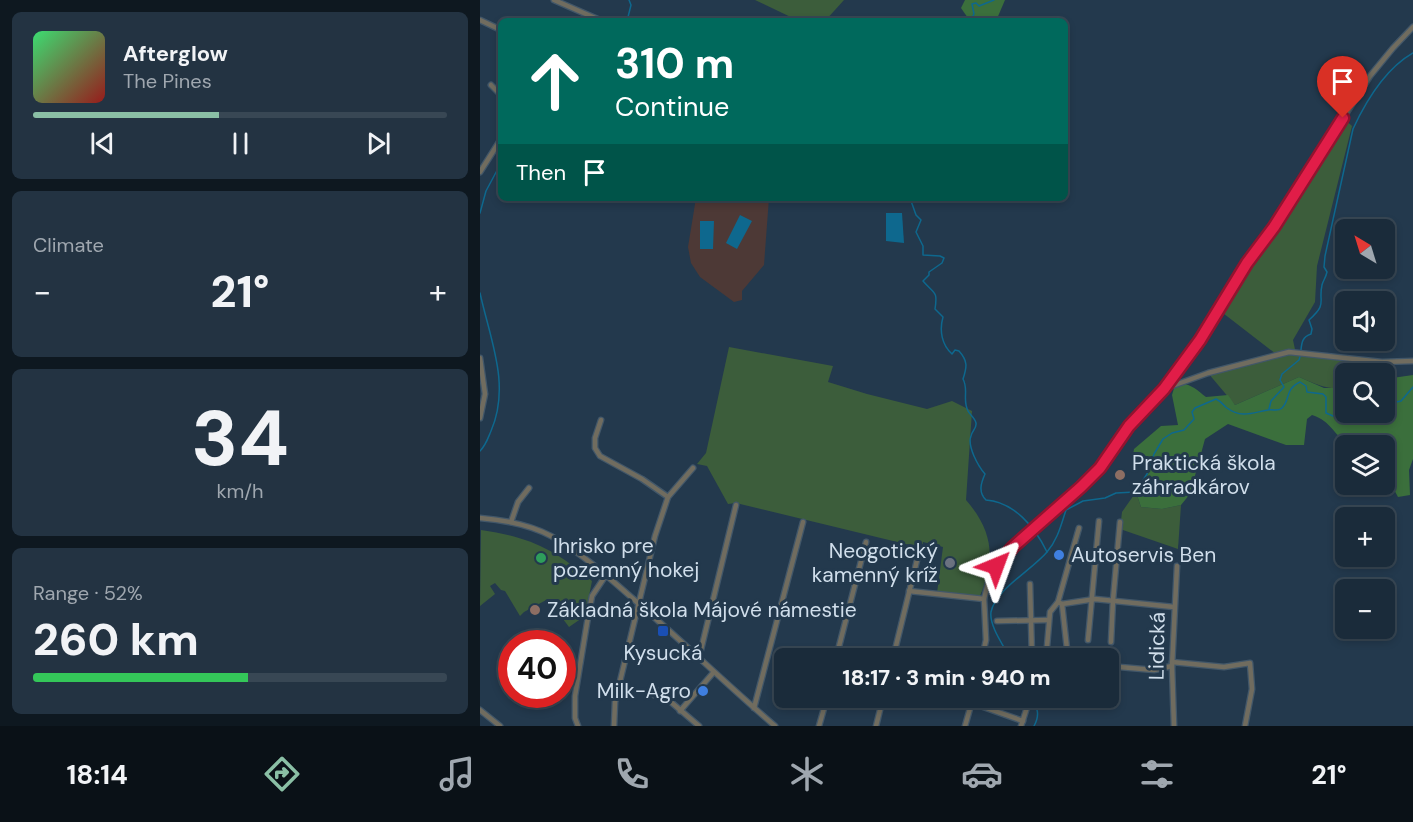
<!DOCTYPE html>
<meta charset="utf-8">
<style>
:root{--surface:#1a2b3a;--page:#233342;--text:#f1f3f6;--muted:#9fa7af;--line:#384754;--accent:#8abfa5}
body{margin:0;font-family:"DM Sans",sans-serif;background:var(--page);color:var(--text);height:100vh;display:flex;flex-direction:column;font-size:22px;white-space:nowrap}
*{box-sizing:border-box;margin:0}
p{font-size:20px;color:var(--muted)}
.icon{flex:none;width:33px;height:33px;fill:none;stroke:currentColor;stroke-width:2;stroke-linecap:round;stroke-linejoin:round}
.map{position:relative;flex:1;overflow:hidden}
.side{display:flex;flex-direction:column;gap:12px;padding:12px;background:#0e1820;width:480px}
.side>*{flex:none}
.banner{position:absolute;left:18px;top:18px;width:570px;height:183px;border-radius:9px;box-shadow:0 3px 9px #0003,0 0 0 2px var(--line);background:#00695c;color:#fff;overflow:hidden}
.needle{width:39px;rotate:322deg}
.buttons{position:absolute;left:855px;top:219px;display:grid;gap:12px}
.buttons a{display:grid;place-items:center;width:60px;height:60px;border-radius:9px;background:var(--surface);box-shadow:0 3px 9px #0003,0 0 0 2px var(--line);font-size:30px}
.speed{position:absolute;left:18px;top:630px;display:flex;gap:12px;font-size:30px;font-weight:700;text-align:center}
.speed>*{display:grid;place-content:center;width:78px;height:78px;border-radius:50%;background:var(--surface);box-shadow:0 3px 9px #0003,0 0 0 2px var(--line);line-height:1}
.speed .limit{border:9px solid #d22;background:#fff;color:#111}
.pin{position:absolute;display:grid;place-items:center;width:51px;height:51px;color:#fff;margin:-62px -26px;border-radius:50% 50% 50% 0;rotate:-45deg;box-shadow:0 0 6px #0007}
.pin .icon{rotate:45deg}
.me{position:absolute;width:66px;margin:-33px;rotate:44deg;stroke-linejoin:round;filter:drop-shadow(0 0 4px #0008)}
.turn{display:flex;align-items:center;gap:21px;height:126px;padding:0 18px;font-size:27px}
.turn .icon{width:78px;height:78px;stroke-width:2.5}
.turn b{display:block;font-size:42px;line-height:51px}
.then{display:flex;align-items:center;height:57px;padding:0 18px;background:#0003;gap:12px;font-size:22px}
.big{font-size:45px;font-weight:800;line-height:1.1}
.side .tile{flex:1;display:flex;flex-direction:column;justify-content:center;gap:9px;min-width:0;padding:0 21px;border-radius:9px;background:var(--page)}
.side .dial{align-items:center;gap:0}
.dial b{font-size:78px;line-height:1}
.song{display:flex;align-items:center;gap:18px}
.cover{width:72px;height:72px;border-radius:9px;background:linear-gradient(135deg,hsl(140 70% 55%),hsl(0 70% 35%))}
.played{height:6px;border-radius:3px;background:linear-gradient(90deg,var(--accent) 45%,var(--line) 45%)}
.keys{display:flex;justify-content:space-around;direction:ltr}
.heat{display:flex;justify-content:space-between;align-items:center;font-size:33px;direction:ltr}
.charge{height:9px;border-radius:4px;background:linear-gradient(90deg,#34c759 52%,var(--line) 0)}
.trip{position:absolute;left:294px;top:648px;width:345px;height:60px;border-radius:9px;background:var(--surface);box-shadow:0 3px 9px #0003,0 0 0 2px var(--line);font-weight:800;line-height:60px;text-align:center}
.menu{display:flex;height:96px;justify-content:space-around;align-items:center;background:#0a1117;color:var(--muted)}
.menu .icon{width:42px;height:42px}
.menu .current{color:var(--accent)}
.menu b{font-size:27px;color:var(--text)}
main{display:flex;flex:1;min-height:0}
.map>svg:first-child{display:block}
</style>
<main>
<section class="side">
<div class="tile">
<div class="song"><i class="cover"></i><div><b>Afterglow</b><p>The Pines</p></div></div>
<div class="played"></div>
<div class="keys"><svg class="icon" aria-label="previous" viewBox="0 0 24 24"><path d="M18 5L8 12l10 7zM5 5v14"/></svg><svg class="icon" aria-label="pause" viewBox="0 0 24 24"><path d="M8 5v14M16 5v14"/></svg><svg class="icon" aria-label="next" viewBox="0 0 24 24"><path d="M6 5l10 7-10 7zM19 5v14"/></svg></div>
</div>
<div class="tile"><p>Climate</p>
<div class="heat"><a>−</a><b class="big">21°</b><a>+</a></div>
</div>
<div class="tile dial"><b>34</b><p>km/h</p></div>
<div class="tile"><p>Range · 52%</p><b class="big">260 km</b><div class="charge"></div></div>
</section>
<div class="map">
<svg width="933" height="726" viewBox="0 0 933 726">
<rect width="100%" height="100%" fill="#23394d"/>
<path fill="#4d3936" d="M216,198H289L284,265L262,291V300L254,302L220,277L211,263L208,247Z"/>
<g fill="#3c5d3b">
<path d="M275,0H364L345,21H319Z"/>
<path d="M863,118L872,126L837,266L835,302L813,340L816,354L900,362L899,373L866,374L865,388C848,390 835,384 819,377L755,405L728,373L796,354L739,310Z"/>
<path d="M249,347L353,366L348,382L387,394L447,409L472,401L492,411L486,500C513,531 516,559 500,596L457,593L463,547L443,542L442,548L256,503L248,504L227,466L217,464L226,453Z"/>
<path d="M656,492L661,507L682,509L701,505L698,549L640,529L642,512Z"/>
<path d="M1,530C50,537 74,549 112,581L105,616L89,627L68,599L44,612L40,616L25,591L21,590L15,583L10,586L15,594L0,606Z"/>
</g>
<g fill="#3b6f3c">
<path d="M485,0H525L516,21H490L481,8Z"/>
<path d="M933,375V459L929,470L930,495L918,497L905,473L904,446C895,445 879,448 870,444C853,436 852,421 832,415L827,419L824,445H806L748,424L725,439L710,494L701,505L682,509L661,507L656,492L670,471L653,455L654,449L681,426L698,425L692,395L695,385C708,381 716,389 726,397L748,395L755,405L819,377L844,388H865L866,412H904L905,379Z"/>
</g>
<g fill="#0e688e">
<path d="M406,213H422L424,243L406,241Z"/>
<path d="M260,215L272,221L257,249L246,243Z"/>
<path d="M220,221H234L233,249H220Z"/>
</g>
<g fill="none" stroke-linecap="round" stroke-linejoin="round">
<g stroke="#0e688e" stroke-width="1.5">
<path d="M147,21L151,5L149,0"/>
<path d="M490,21L494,14L492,4L496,3L499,6L514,0"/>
<path d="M430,198L436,215L441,220L436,232L443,246V255L460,256L464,258L462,263L449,272V275L443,281C454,294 458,290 455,309L463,317C459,331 462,345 472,354L475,350L479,351C488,361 487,367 483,379C489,390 482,399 488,411C490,415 495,418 496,423C497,428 492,431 491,436C487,446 498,466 505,474C501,483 498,492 506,500C534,502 555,527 567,552"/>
<path d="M0,213L6,191L21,163"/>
<path d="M0,293C10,339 31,385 11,431C8,438 6,445 0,451"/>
<path d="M904,385L907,389V404L921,401L933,387"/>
<path d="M789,409L791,401L804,387L800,380L802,374L819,360C823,350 818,338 831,334L832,329L829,320C848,303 838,303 842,285C843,281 846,277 847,272L844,267L845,256L873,129C886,101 905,69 933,53"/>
<path d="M530,658C524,646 509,626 511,612C515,590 553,569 567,552C578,539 581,525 586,510L603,501L625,498L636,493L655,492L667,474L674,454L683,439L692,433L704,430L714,419L712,412L715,408L736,399C742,402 743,405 747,408C762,419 774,412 788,410C793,409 798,412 802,408C811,399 804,390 820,382L826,386L827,392L843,394L846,397V413L853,416L866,407"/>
<path d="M551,698C558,708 560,715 554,726"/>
</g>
<g stroke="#425769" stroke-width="7">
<g id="minor">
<path d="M74,0L122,21"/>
<path d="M0,20L21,30"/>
<path d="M11,85L21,95"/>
<path d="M0,172L21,139"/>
<path d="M0,358L5,394L0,418"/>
<path d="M684,389L728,373L809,352L902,362L933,361"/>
<path d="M121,420L115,438V448L120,456L162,479L188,497"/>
<path d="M0,518C24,520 49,524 71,536C100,552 126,575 151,597C200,639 246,684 295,726"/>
<path d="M31,522L38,502L49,488"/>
<path d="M550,584L552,658"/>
<path d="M429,591L504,599"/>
<path d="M578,602L582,604L615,599L694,607"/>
<path d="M582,604L588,658"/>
<path d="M517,621L568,620"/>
<path d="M608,640L619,521"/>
<path d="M631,642L633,600L640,522"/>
<path d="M219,658L256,505"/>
<path d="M356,658L386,542"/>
<path d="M413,658L439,552"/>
<path d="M502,658L506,640L504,599L509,579L518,561L601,487L620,468L649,426L684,389L720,340L767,263L794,227L890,76L913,48L933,27"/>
<path d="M566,658L570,612L578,602L599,528"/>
<path d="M692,662L744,667L770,663L772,689L765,726"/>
<path d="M628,666L674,670L692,666"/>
<path d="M174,695L178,691L219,726"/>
<path d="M492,703L543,721"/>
<path d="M274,708L323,522"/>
<path d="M0,710L20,726"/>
<path d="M200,711L233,673"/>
<path d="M98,726L95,718V696L107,623L112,596L126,575"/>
<path d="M134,726L135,702L175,536L188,497L213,468"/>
<path d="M339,726L347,698"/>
<path d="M396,726L403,698"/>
<path d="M485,726L493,698"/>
<path d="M541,726L550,698"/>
<path d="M694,726L692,666L697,566"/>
</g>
</g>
<use href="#minor" stroke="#706c5f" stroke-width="4.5"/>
</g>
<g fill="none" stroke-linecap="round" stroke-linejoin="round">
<g stroke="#92132f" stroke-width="15">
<path id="route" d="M516,566L533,547L601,487L620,468L649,426L684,389L720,340L767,263L794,227L863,118"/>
</g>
<use href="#route" stroke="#e11d48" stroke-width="10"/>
</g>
<g fill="#8d6e63" stroke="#23394d" stroke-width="2">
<circle cx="640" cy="475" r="6"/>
<circle cx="55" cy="610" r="6"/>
</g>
<g fill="#3f7fe0" stroke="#23394d" stroke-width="2">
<circle cx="579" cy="555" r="6"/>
<circle cx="223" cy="691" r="6"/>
</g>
<circle fill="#2e9e5b" stroke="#23394d" stroke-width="2" cx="61" cy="558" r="6"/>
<circle fill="#6b7280" stroke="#23394d" stroke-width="2" cx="470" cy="563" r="6"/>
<rect fill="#1a4fb4" stroke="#23394d" stroke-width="2" x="177" y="625" width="12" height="12" rx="3"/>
<g text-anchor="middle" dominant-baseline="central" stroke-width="6" stroke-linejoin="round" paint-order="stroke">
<g font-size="21" fill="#d0deeb" stroke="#23394d" text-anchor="start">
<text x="652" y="463">Praktická škola<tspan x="652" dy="24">záhradkárov</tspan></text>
<text x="73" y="546">Ihrisko pre<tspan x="73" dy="24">pozemný hokej</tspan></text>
<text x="458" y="551" text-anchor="end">Neogotický<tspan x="458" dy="24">kamenný kríž</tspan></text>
<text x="591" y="555">Autoservis Ben</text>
<text x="67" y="610">Základná škola Májové námestie</text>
<text x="183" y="653" text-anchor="middle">Kysucká</text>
<text x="211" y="691" text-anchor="end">Milk-Agro</text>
</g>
<g font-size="21" fill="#d0deeb" stroke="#23394d">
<text transform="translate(677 646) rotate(-89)">Lidická</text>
</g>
</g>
</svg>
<div class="buttons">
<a><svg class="needle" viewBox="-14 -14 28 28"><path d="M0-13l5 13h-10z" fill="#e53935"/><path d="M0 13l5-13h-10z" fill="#9fa7af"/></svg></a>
<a><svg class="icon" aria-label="sound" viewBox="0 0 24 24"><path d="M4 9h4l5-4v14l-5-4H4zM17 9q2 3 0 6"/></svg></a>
<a><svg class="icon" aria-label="search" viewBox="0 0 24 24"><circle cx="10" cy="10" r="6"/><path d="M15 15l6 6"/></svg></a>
<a><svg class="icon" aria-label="layers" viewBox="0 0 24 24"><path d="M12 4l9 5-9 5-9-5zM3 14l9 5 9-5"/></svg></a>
<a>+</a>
<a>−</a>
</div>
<div class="speed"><div class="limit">40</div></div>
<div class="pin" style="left:863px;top:118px;background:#d93025"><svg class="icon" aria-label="arrive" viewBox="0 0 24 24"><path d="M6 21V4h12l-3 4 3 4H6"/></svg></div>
<svg class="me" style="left:516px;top:566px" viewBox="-20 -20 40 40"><path d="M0-17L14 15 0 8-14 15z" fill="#e11d48" stroke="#fff" stroke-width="4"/></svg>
<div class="trip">18:17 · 3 min · 940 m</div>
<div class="banner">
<div class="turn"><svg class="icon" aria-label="ahead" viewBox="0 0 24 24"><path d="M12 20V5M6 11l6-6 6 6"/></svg><div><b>310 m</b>Continue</div></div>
<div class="then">Then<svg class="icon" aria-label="arrive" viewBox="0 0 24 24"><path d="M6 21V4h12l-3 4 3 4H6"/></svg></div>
</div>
</div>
</main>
<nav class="menu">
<b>18:14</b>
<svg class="icon current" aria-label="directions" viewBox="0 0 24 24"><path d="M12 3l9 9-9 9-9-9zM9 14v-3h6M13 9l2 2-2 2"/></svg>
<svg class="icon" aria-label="music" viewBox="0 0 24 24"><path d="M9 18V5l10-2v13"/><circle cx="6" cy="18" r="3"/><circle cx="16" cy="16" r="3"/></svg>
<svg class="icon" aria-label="phone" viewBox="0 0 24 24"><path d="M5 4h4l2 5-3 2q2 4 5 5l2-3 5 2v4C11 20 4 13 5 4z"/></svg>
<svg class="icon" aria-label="climate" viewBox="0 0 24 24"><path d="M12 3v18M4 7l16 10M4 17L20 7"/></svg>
<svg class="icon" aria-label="car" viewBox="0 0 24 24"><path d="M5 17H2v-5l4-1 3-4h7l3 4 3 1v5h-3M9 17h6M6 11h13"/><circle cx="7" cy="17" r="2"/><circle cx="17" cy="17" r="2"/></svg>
<svg class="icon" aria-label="filters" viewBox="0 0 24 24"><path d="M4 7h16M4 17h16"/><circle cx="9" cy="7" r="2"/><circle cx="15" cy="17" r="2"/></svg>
<b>21°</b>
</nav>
